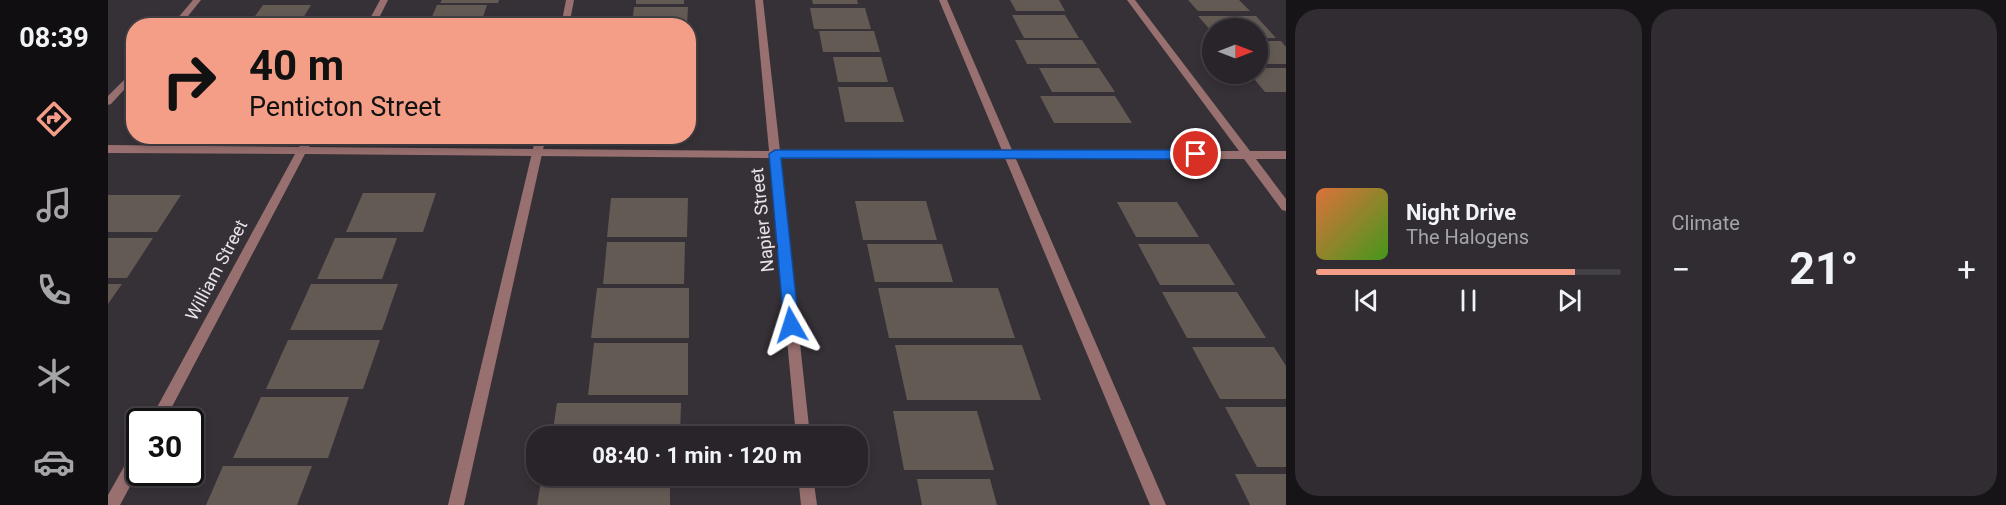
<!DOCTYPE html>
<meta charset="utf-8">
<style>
:root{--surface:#282429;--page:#302c31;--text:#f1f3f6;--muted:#a5a4a8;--line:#444146;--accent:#f49e88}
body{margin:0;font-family:Roboto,sans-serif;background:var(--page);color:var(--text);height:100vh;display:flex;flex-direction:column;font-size:22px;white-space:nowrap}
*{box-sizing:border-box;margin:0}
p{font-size:20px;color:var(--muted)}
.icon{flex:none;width:33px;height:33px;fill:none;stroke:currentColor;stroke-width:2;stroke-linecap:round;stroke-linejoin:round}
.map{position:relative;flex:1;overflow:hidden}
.panel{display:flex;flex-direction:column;gap:9px;padding:9px;background:#161417;width:720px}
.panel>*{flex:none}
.banner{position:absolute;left:18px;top:18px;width:570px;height:126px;border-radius:24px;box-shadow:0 3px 9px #0003,0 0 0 2px var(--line);background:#f49e88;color:#111;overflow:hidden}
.needle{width:39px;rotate:90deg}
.buttons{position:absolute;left:1094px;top:18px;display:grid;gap:12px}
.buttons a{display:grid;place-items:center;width:66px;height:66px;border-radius:50%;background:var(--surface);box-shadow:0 3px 9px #0003,0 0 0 2px var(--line);font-size:30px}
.speed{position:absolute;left:18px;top:408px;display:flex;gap:12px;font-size:30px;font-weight:700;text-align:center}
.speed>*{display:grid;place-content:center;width:78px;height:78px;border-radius:50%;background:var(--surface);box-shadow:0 3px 9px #0003,0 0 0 2px var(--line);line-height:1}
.speed .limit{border:3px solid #111;border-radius:9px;background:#fff;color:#111}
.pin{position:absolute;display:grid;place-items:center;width:51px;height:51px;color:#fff;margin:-26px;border:3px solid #fff;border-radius:50%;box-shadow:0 2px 6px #0007}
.me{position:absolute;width:66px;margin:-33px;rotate:354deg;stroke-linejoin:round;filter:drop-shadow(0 0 4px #0008)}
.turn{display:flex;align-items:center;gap:21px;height:126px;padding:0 24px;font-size:27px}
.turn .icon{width:78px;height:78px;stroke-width:2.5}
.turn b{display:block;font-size:42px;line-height:51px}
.big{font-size:45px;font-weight:700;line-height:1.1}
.panel .card{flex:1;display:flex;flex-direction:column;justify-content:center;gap:9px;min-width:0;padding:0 21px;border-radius:24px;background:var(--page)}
.song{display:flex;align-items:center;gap:18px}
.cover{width:72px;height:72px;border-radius:9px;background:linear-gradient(135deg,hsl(20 70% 55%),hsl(100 70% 35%))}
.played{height:6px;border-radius:3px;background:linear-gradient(90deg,var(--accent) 85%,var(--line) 85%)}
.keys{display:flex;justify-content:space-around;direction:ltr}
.heat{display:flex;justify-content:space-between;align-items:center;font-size:33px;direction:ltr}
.panel .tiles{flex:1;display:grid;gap:9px;grid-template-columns:repeat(2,1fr)}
.trip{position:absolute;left:418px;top:426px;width:342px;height:60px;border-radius:24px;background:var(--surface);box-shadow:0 3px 9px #0003,0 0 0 2px var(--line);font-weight:700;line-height:60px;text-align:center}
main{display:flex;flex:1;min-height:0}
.dock{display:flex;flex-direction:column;width:108px;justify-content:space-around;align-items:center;background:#100e10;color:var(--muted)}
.dock .icon{width:42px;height:42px}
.dock .current{color:var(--accent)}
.dock b{font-size:27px;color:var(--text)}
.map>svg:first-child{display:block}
</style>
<main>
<nav class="dock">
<b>08:39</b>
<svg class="icon current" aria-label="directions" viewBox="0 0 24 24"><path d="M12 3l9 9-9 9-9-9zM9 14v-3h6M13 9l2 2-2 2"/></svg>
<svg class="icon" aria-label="music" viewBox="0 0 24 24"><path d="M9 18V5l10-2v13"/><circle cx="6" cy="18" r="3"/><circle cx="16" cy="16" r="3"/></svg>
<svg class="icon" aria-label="phone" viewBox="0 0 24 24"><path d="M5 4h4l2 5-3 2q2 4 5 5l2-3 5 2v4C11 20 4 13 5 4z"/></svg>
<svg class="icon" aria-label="climate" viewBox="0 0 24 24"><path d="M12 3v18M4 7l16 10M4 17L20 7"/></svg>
<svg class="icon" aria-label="car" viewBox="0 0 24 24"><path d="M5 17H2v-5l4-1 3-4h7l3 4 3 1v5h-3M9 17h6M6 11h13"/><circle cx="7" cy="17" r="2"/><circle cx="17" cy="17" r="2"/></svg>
</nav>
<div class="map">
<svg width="1178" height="505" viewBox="0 0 1178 505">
<rect width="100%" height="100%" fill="#363037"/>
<g fill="#635a54">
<path d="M334,0H391L390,3H332Z"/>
<rect x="528" y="0" width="48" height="4"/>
<path d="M704,0H749L750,4H705Z"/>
<path d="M902,0H951L957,11H908Z"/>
<path d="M1080,0H1131L1142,11H1090Z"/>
<path d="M155,5H203L190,26H140Z"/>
<path d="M329,5H379L372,26H320Z"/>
<path d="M526,7H580L579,26H524Z"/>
<path d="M702,8H757L763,29H706Z"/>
<path d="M904,15H957L971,38H916Z"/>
<path d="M1090,16H1148L1168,38H1149V28H1104V32Z"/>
<path d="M711,31H766L772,52H715Z"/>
<path d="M907,40H974L989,64H919Z"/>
<path d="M1149,41H1173L1178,47V64H1149Z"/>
<path d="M725,57H773L780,82H730Z"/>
<path d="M931,68H991L1007,92H944Z"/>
<path d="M1149,68H1178V92H1157L1142,74H1149Z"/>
<path d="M730,87H785L796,122H737Z"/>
<path d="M932,96H1007L1024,123H946Z"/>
<path d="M255,193H328L315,232H238Z"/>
<path d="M0,195H73L49,232H0Z"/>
<path d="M503,198H580L579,237H499Z"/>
<path d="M747,201H818L829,240H755Z"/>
<path d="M1009,202H1069L1091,237H1028Z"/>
<path d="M0,238H45L19,278H0Z"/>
<path d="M227,238H289L274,279H209Z"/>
<path d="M499,242H577L576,284H495Z"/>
<path d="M759,244H834L845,282H767Z"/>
<path d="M1030,244H1101L1127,285H1052Z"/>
<path d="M0,284H14L0,304Z"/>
<path d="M203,284H290L274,330H182Z"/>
<path d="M489,288H581V338H483Z"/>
<path d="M770,288H890L907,338H781Z"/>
<path d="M1054,292H1129L1158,338H1079Z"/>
<path d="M180,340H272L255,389H158Z"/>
<path d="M486,343H580V395H480Z"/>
<path d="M787,345H914L933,400H799Z"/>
<path d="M1084,347H1166L1178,366V399H1112Z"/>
<path d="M153,397H241L220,458H125Z"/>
<path d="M449,403H573L572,436H444Z"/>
<path d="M1117,407H1178V467H1149Z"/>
<path d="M785,411H869L886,470H796Z"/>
<path d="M115,466H204L189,505H98Z"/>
<path d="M1127,474H1178V505H1142Z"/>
<path d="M434,476H562V505H429Z"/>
<path d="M809,479H882L889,505H814Z"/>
</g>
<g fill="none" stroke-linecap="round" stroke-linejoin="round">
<g fill="#98706f" fill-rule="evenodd">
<path d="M85,0H93L72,26H63Z"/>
<path d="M458,0H466L461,26H453Z"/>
<path d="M831,0H839L1058,505H1042Z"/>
<path d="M26,70V79L3,104L0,105V96Z"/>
<path d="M428,136H438L356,505H340Z"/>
</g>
<g fill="#98706f" fill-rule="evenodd">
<path d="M272,0H280L267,26H258Z"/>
<path d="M647,0H655L672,151H1131L1019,0H1027L1142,151H1178V159H1148L1178,199V211L1174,210L1136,159L672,158L702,436H688L662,158L197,154L56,422H41L187,154L0,153V145L191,147L197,136H207L201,147L661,151Z"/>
<path d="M32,445V468L12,505H0V495L27,447Z"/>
<path d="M690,476H705L709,505H693Z"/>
</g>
</g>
<path fill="#1a73e8" stroke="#114b97" stroke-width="1.5" d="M667,150H1088L1094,154L1088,159L673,158L691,325L689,329L683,331L678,329L676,325L661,154Z"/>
<g text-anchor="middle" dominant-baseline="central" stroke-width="6" stroke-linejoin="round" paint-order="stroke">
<g font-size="18" fill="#e7e3e8" stroke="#363037">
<text transform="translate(654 220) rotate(-96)">Napier Street</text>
<text transform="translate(108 270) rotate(-62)">William Street</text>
</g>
</g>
</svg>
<div class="buttons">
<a><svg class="needle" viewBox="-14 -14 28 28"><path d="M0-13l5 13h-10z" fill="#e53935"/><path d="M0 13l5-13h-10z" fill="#a5a4a8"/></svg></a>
</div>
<div class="speed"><div class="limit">30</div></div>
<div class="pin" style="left:1088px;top:154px;background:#d93025"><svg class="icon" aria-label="arrive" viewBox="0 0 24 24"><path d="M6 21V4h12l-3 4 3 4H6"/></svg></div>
<svg class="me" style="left:683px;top:325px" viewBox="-20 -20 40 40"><path d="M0-17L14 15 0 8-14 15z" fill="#1a73e8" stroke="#fff" stroke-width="4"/></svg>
<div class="trip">08:40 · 1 min · 120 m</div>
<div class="banner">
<div class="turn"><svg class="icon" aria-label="right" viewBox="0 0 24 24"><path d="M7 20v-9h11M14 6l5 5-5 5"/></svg><div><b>40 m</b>Penticton Street</div></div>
</div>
</div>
<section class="panel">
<div class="tiles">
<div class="card">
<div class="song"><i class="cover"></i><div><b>Night Drive</b><p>The Halogens</p></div></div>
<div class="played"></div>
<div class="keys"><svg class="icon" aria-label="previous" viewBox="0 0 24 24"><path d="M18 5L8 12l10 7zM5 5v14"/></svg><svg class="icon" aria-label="pause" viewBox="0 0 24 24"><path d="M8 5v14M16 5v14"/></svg><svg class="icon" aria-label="next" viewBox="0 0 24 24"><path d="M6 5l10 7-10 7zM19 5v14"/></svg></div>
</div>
<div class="card"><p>Climate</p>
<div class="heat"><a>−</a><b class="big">21°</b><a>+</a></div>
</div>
</div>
</section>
</main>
